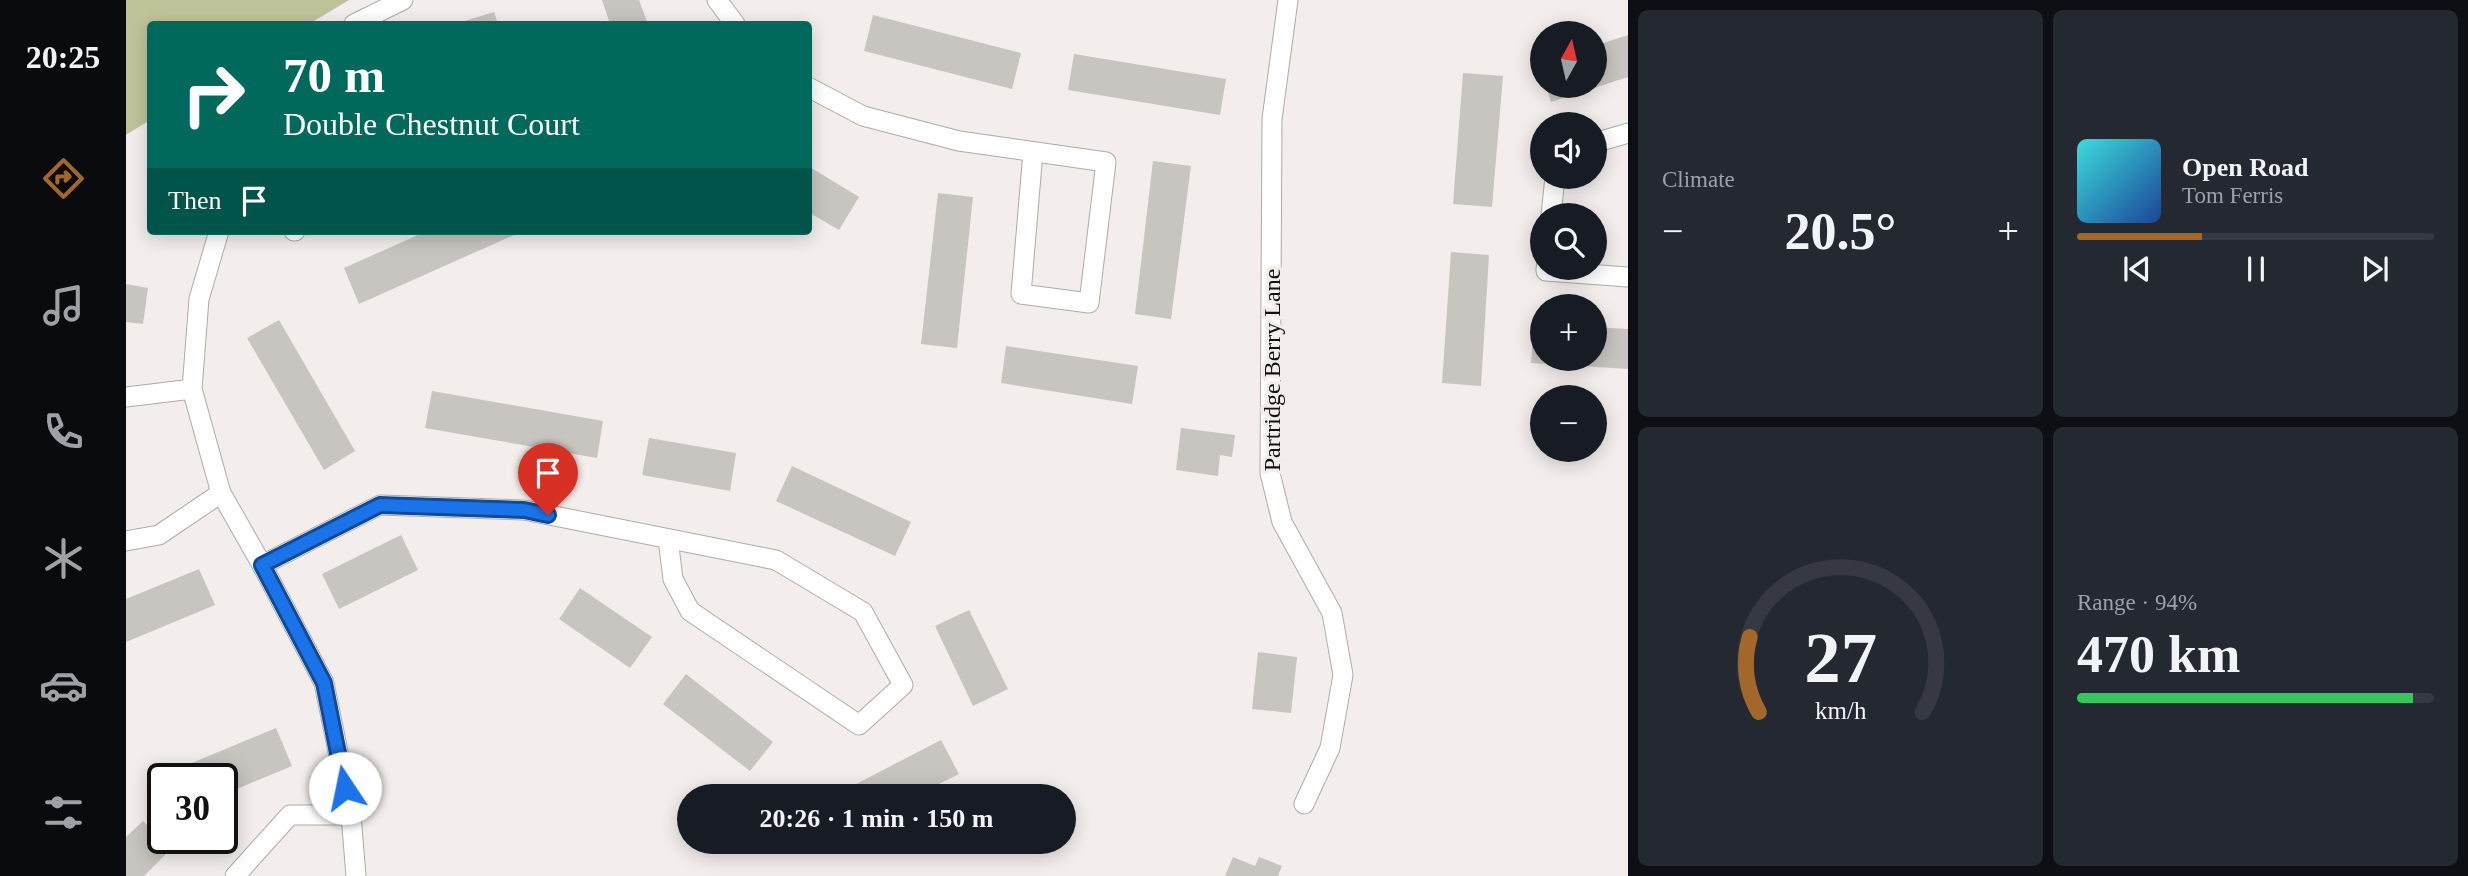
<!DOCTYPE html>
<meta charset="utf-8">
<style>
:root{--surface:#171b24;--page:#242831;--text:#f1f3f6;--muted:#9ea1a6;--line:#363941;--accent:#a3672a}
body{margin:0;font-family:Georgia,serif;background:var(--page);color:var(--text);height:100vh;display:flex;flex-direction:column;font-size:26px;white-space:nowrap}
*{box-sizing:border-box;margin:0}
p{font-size:23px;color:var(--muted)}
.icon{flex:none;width:38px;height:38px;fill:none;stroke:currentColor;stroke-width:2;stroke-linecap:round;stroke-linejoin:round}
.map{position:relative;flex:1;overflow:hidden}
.details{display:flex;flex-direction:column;gap:10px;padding:10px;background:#0d0f14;width:840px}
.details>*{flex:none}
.hud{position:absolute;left:21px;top:21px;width:665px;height:214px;border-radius:7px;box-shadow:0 4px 18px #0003;background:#00695c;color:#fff;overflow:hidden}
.needle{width:46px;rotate:8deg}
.buttons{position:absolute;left:1404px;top:21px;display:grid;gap:14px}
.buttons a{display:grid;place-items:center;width:77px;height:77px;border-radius:50%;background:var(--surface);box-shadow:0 4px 18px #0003;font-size:35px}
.speed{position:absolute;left:21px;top:763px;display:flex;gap:14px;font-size:35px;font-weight:700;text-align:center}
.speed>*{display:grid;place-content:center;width:91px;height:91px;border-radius:50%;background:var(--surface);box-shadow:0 4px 18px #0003;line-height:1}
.speed .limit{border:4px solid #111;border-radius:10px;background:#fff;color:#111}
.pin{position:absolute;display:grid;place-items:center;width:60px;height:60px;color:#fff;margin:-72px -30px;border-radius:50% 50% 50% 0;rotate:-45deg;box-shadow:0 0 7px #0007}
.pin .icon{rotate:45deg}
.me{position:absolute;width:77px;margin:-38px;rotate:349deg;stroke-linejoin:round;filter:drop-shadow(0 0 5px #0008)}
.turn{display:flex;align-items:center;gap:24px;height:147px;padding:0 21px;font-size:32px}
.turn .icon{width:91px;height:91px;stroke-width:2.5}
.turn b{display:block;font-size:49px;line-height:60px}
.then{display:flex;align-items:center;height:66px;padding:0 21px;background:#0003;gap:14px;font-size:26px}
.big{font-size:52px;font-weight:700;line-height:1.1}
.details .widget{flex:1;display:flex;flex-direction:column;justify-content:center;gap:10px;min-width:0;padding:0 24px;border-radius:10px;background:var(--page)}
.details .dial{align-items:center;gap:0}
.dial svg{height:182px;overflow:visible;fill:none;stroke:var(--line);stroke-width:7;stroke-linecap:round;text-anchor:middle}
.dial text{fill:var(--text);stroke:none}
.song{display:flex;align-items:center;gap:21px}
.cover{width:84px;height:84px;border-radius:10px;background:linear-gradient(135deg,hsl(180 70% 55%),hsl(220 70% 35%))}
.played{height:7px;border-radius:4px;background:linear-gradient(90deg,var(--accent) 35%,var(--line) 35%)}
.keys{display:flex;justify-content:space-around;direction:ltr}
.heat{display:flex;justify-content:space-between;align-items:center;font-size:38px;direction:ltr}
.charge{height:10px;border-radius:5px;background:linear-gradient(90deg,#34c759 94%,var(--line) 0)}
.details .tiles{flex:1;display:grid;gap:10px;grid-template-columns:repeat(2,1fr)}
.trip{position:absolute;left:551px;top:784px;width:399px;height:70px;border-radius:35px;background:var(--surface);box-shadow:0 4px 18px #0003;font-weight:700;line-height:70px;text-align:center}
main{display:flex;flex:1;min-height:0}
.tab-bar{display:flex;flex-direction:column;width:126px;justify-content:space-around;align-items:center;background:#090b0e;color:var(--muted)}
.tab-bar .icon{width:49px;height:49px}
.tab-bar .on{color:var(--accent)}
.tab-bar b{font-size:32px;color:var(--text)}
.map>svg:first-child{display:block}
</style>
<main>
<nav class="tab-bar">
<b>20:25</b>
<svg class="icon on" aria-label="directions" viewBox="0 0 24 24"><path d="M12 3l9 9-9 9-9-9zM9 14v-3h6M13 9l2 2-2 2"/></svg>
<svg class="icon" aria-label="music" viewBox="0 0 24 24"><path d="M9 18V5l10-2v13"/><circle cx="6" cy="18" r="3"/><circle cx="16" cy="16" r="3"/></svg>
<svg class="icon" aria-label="phone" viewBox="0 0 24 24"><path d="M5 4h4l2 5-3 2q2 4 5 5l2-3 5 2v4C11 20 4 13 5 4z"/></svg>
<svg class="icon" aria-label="climate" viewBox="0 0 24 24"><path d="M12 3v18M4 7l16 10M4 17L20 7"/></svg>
<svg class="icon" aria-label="car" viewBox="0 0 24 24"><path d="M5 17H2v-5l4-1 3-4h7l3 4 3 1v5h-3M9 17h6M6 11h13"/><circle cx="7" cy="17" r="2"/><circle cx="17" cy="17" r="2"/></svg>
<svg class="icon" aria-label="filters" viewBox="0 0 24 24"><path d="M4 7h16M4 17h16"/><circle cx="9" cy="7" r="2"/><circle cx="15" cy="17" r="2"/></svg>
</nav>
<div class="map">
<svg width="1502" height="876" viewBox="0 0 1502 876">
<rect width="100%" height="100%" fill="#f3eeeb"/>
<path fill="#c0c39a" d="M0,0H223L183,24H24V120L0,135Z"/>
<g fill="#c8c4c0">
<path d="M476,0H513L522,24H484Z"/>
<path d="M368,12L372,24H336L335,22Z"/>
<path d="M747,15L895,53L886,89L738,51Z"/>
<path d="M1502,35V77L1425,102L1420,86H1468V46Z"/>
<path d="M948,54L1100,79L1094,115L942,90Z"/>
<path d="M1337,73L1377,76L1366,207L1327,204Z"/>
<path d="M1027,161L1065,166L1045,319L1009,314Z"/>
<path d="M682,166L733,197L713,230L682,212Z"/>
<path d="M812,193L847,197L831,348L795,344Z"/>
<path d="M301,231H397L233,304L218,268Z"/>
<path d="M1325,252L1363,255L1355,386L1316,383Z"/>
<path d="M0,284L22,288L17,324L0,322Z"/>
<path d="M153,320L229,451L198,470L121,338Z"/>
<path d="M1408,323L1416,324V359H1468V327L1502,329V369L1405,363Z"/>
<path d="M880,346L1012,366L1006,404L875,383Z"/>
<path d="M306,391L477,421L471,458L299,428Z"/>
<path d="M1055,428L1109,435L1106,457L1094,455L1092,476L1050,470Z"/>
<path d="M523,438L610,453L604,491L516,475Z"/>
<path d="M666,466L785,522L769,556L650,501Z"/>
<path d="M275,535L292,570L213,609L196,574Z"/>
<path d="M73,569L89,605L0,642V599Z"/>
<path d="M454,588L526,637L504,668L433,619Z"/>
<path d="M843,610L882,689L847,706L809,626Z"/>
<path d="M1132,652L1171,657L1165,713L1126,709Z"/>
<path d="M560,674L647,742L624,771L537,704Z"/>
<path d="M150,728L166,766L96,795V779H53L49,770Z"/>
<path d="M815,740L833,774L789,796H707Z"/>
<path d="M17,821L45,849L18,876H0V837Z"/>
<path d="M1107,857L1129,866L1133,857L1156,866L1152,876H1099Z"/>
</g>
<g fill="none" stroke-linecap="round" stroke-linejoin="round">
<g stroke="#aeaaa7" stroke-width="21">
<g id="street">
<path d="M591,0L609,24"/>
<path d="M1162,0L1146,119L1144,473L1156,522L1206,613L1217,675L1204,748L1178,804"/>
<path d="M228,24L277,0"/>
<path d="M682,87L737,116L833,141L980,162L963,303L895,294L907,152"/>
<path d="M1468,143L1502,133"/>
<path d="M1425,215L1429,177"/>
<path d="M93,231L73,299L66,389L95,493L136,565L198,683L225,815L230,876"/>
<path d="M168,231H169"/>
<path d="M1420,268V271L1502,277"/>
<path d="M0,397L66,389"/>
<path d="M0,541L33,535L95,493"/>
<path d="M136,565L254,505L398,510L650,560L737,612L777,685L733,725L564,611L547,579L542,539"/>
<path d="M109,876L164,815H225"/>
</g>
</g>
<use href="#street" stroke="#fff" stroke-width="19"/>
</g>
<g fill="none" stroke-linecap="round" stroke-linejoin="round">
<g stroke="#114b97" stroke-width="18">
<path id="route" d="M219,788L198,683L136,565L254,505L398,510L422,515"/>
</g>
<use href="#route" stroke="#1a73e8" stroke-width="12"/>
</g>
<g text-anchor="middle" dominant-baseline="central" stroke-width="7" stroke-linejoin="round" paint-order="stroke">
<g font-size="24" fill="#12110f" stroke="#f3eeeb">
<text transform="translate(1146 370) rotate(-90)">Partridge Berry Lane</text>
</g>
</g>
</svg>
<div class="buttons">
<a><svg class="needle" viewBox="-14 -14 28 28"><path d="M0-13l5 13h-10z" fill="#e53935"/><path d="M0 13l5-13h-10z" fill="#9ea1a6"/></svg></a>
<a><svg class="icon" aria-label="sound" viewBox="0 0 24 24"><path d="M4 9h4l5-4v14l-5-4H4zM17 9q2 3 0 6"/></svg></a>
<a><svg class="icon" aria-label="search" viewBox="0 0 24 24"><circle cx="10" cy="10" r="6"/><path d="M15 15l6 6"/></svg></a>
<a>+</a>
<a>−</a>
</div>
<div class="speed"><div class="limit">30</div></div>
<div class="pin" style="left:422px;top:515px;background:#d93025"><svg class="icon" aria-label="arrive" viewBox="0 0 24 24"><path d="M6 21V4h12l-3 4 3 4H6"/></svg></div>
<svg class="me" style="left:219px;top:788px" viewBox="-20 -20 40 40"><circle r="19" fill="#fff"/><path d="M0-13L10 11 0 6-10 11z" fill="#1a73e8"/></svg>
<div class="trip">20:26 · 1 min · 150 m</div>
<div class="hud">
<div class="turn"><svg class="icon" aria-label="right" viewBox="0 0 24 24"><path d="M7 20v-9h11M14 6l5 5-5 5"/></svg><div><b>70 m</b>Double Chestnut Court</div></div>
<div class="then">Then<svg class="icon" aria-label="arrive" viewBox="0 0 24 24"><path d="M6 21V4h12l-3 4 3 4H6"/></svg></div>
</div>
</div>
<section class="details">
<div class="tiles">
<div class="widget"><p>Climate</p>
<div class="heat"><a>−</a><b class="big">20.5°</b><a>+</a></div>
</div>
<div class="widget">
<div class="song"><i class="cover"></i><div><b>Open Road</b><p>Tom Ferris</p></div></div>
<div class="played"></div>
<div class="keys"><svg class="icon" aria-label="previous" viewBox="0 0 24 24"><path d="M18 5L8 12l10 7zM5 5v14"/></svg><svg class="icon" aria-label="pause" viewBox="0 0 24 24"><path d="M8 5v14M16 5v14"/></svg><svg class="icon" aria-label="next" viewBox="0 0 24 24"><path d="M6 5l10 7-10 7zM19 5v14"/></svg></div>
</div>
<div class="widget dial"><svg viewBox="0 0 100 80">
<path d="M14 69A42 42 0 1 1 86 69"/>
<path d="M14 69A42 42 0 0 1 10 36" stroke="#a3672a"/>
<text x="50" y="56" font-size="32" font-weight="700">27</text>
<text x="50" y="72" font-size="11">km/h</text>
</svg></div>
<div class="widget"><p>Range · 94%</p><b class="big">470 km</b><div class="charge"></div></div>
</div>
</section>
</main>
